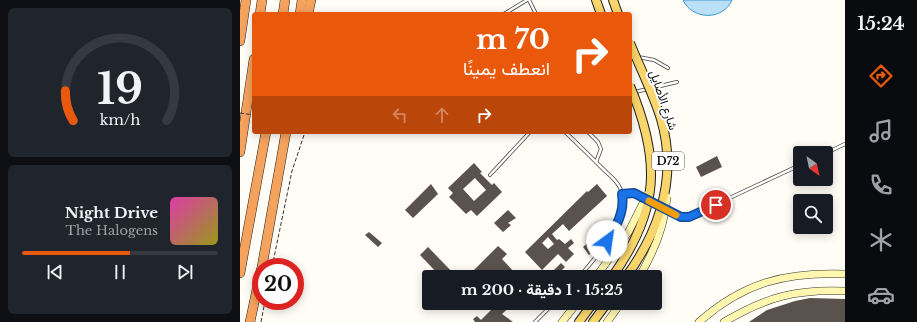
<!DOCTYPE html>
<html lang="ar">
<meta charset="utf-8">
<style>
:root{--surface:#171b24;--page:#20242c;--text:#f1f3f6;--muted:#9ea1a6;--line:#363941;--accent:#ea580c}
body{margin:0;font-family:"Libre Baskerville",Vazirmatn,serif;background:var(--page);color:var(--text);direction:rtl;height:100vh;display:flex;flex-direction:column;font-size:15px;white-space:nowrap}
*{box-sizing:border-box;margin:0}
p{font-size:13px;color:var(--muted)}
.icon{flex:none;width:22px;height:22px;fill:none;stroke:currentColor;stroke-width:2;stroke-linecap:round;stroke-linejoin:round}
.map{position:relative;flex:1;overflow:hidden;direction:ltr}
.panel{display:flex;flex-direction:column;gap:8px;padding:8px;background:#0d0f14;width:240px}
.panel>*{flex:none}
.guide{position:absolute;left:12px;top:12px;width:380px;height:122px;border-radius:4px;box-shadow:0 2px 10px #0003;direction:rtl;background:#ea580c;color:#fff;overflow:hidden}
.needle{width:26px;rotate:147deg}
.fabs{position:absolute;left:553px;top:146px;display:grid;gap:8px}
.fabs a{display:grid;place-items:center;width:40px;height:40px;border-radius:4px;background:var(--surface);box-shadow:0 2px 10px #0003;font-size:20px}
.speed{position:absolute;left:12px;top:258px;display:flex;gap:8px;font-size:20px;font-weight:700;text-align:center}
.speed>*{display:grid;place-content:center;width:52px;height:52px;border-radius:50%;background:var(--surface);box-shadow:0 2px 10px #0003;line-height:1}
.speed .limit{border:6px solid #d22;background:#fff;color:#111}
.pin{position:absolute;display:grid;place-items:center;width:34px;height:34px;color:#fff;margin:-17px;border:2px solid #fff;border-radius:50%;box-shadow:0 1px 4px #0007}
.me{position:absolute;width:44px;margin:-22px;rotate:31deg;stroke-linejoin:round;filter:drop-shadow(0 0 3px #0008)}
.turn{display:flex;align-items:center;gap:14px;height:84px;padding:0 16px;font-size:18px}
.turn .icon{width:52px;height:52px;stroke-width:2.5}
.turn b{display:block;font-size:28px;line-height:34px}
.lanes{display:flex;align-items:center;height:38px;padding:0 16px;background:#0003;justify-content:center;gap:20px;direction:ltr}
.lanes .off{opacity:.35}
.panel .tile{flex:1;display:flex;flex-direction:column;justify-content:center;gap:6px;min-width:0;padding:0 14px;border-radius:6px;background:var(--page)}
.panel .dial{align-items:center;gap:0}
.dial svg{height:104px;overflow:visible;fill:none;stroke:var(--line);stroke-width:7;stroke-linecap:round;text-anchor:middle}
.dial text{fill:var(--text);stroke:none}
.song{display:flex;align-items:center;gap:12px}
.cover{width:48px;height:48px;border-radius:6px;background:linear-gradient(135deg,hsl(320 70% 55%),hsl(60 70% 35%))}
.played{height:4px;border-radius:2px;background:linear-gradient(90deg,var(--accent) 55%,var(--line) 55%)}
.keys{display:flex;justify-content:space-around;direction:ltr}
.trip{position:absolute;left:182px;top:270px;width:240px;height:40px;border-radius:4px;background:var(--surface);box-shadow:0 2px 10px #0003;font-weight:800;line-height:40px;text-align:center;direction:rtl}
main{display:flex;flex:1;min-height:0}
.dock{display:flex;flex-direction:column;width:72px;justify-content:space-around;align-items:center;background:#090b0e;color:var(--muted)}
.dock .icon{width:28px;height:28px}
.dock .active{color:var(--accent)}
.dock b{font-size:18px;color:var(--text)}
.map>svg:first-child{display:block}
</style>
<main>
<nav class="dock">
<b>15:24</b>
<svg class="icon active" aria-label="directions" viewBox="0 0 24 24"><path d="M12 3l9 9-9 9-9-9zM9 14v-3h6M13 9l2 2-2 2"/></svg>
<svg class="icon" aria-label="music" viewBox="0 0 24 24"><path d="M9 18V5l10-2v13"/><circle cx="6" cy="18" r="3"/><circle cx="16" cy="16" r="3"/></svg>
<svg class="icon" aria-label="phone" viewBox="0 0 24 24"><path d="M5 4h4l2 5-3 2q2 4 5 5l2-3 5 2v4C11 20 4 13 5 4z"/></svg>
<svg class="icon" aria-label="climate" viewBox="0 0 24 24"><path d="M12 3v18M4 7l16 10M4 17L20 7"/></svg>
<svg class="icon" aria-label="car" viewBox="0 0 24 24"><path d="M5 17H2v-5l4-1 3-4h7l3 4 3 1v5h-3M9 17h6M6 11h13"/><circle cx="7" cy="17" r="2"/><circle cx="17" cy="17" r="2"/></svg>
</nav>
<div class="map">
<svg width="605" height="322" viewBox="0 0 605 322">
<rect width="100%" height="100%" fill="#fffdf5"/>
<path fill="#b9e0f7" stroke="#3f96cf" d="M443,0H492C483,21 452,20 443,0Z"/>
<g fill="#5a524d" fill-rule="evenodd">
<path d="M477,156L482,167L461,177L456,167Z"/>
<path d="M234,163L242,172L240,173L252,185L254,183L262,192L237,216L231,210L226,214L209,197L213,193L208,188ZM235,178L246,190L234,201L223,189Z"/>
<path d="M191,184L198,194L173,218L165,210Z"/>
<path d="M357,184L367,196L329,231L323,224L312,234L317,240L319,239L325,244L331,239L334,243L328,248L334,254L326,262L318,254L302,270L285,252L347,191L348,192ZM308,237L314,244L308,249L302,243Z"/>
<path d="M268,210L276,218L268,223L271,225L263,232L254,223Z"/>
<path d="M360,224L366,229L357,239L351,233Z"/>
<path d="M129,232L142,243L138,247L125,235Z"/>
<path d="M352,239L358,246L349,255L343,247Z"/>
<path d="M258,246L267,254L262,259L275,273L271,277H258L251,270L244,277H231L229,275Z"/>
<path d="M188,247L217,277H201L180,255Z"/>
<path d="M321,263L325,267L315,277H307Z"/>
<path d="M570,298L605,299V322H509L527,310L555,301Z"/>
<path d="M258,303H274L262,314L273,322H235L233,319L237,316L241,320Z"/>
</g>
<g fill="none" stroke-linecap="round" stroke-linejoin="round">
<g stroke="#444" stroke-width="4">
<g id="lane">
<path d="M289,0L296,14"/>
<path d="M264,14L287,0"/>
<path d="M398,57L414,60L428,68"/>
<path d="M395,92L437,82"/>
<path d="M325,132C338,144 350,156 362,168C368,174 375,179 379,186C395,213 356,258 339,277"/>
<path d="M348,132L358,142L361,149L356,162"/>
<path d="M586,153L605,144"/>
<path d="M250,175L290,132"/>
<path d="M382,194L391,193L404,199"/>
<path d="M409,201L420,207"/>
<path d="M427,210L441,217H449L560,165"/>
<path d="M295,322L314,303"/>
</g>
</g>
<g stroke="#333" stroke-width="8">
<g id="secondary">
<path d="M322,322L337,303"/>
<path d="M367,322L381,303"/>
<path d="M459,322C504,282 546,272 605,274"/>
<path d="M484,322C526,297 556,289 605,291"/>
</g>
</g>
<g stroke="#222" stroke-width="10">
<g id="primary">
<path d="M356,0L361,14"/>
<path d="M373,0L378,14"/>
<path d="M339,322L353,303"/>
<path d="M353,322L367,303"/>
</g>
</g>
<g stroke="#222" stroke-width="10">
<g id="highway">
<path d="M20,14L22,0"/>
<path d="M43,14L45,0"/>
<path d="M60,14L62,0"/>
<path d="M68,14L71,0"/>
<path d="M0,41L6,0"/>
<path d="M0,152L14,59"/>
<path d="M22,267L46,132"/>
<path d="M0,273L26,132"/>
<path d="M10,322L21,270"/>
</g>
</g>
<g stroke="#333" stroke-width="1" stroke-dasharray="4 2" stroke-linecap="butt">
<path d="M32,267L52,171L65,132"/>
<path d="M21,322L25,301"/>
</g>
<use href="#lane" stroke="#fff" stroke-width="2.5"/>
<use href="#secondary" stroke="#fff6b0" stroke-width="7"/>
<use href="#primary" stroke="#f9d66b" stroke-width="8"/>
<use href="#highway" stroke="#f5a25d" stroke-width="9"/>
<g stroke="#333" stroke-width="8" stroke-linecap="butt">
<g id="secondary-bridge">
<path d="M356,277L389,231L407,195"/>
<path d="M399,277C414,252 425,226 427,197"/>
</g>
</g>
<g stroke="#222" stroke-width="10" stroke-linecap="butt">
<g id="primary-bridge">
<path d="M372,277C420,210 421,160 390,86"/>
<path d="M386,277C420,230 438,177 421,119C413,93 400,68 390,43"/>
</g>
</g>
<path stroke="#333" stroke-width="1" stroke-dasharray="4 2" stroke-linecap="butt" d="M0,113L14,115"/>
<use href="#secondary-bridge" stroke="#fff6b0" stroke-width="7"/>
<use href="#primary-bridge" stroke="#f9d66b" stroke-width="8"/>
</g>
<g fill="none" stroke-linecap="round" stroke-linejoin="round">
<g stroke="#114b97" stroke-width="10">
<path id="route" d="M367,241C376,227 385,212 382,194L394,193L441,217H449L476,205"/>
</g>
<use href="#route" stroke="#1a73e8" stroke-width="7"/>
<path stroke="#f59e0b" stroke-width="7" d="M409,201L436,215"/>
</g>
<g text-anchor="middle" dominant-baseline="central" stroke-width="4" stroke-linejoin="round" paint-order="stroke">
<rect fill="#fff" stroke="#585858" stroke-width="1" x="412" y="152" width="32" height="18" rx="3"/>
<g font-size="11" font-weight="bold" fill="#111">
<text x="428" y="161">D72</text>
</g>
<g font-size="12" fill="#111" stroke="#fff">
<text transform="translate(424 100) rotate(71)">شارع الأصايل</text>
</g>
</g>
</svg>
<div class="fabs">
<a><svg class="needle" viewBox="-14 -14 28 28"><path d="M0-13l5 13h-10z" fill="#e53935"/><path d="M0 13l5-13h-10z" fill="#9ea1a6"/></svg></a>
<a><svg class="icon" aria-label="search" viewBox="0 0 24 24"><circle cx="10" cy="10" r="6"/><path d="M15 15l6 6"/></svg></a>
</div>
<div class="speed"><div class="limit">20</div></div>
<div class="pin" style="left:476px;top:205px;background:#d93025"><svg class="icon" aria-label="arrive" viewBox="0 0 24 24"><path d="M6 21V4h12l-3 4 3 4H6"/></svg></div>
<svg class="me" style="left:367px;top:241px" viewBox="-20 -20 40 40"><circle r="19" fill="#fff"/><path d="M0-13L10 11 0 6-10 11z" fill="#1a73e8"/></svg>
<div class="trip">15:25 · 1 دقيقة · 200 m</div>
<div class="guide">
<div class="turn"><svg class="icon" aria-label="right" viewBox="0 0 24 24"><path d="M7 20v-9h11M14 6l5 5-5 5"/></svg><div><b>70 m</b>انعطف يمينًا</div></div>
<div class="lanes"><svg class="icon off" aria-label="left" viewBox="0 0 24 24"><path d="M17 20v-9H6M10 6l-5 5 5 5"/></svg><svg class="icon off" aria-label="ahead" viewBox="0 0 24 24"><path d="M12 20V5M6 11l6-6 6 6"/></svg><svg class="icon" aria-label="right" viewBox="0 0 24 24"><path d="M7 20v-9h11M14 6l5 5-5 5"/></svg></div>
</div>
</div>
<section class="panel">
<div class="tile dial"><svg viewBox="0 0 100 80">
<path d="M14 69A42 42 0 1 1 86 69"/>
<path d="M14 69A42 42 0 0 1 8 46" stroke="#ea580c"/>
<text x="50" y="56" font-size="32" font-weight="700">19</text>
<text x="50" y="72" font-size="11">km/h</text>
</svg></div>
<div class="tile">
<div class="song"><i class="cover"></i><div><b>Night Drive</b><p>The Halogens</p></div></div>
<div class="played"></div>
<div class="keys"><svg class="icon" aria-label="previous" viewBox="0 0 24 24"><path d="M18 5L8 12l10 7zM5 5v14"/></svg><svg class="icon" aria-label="pause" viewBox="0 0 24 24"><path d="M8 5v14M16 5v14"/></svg><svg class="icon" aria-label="next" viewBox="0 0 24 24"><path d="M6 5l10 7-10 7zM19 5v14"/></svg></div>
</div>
</section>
</main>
